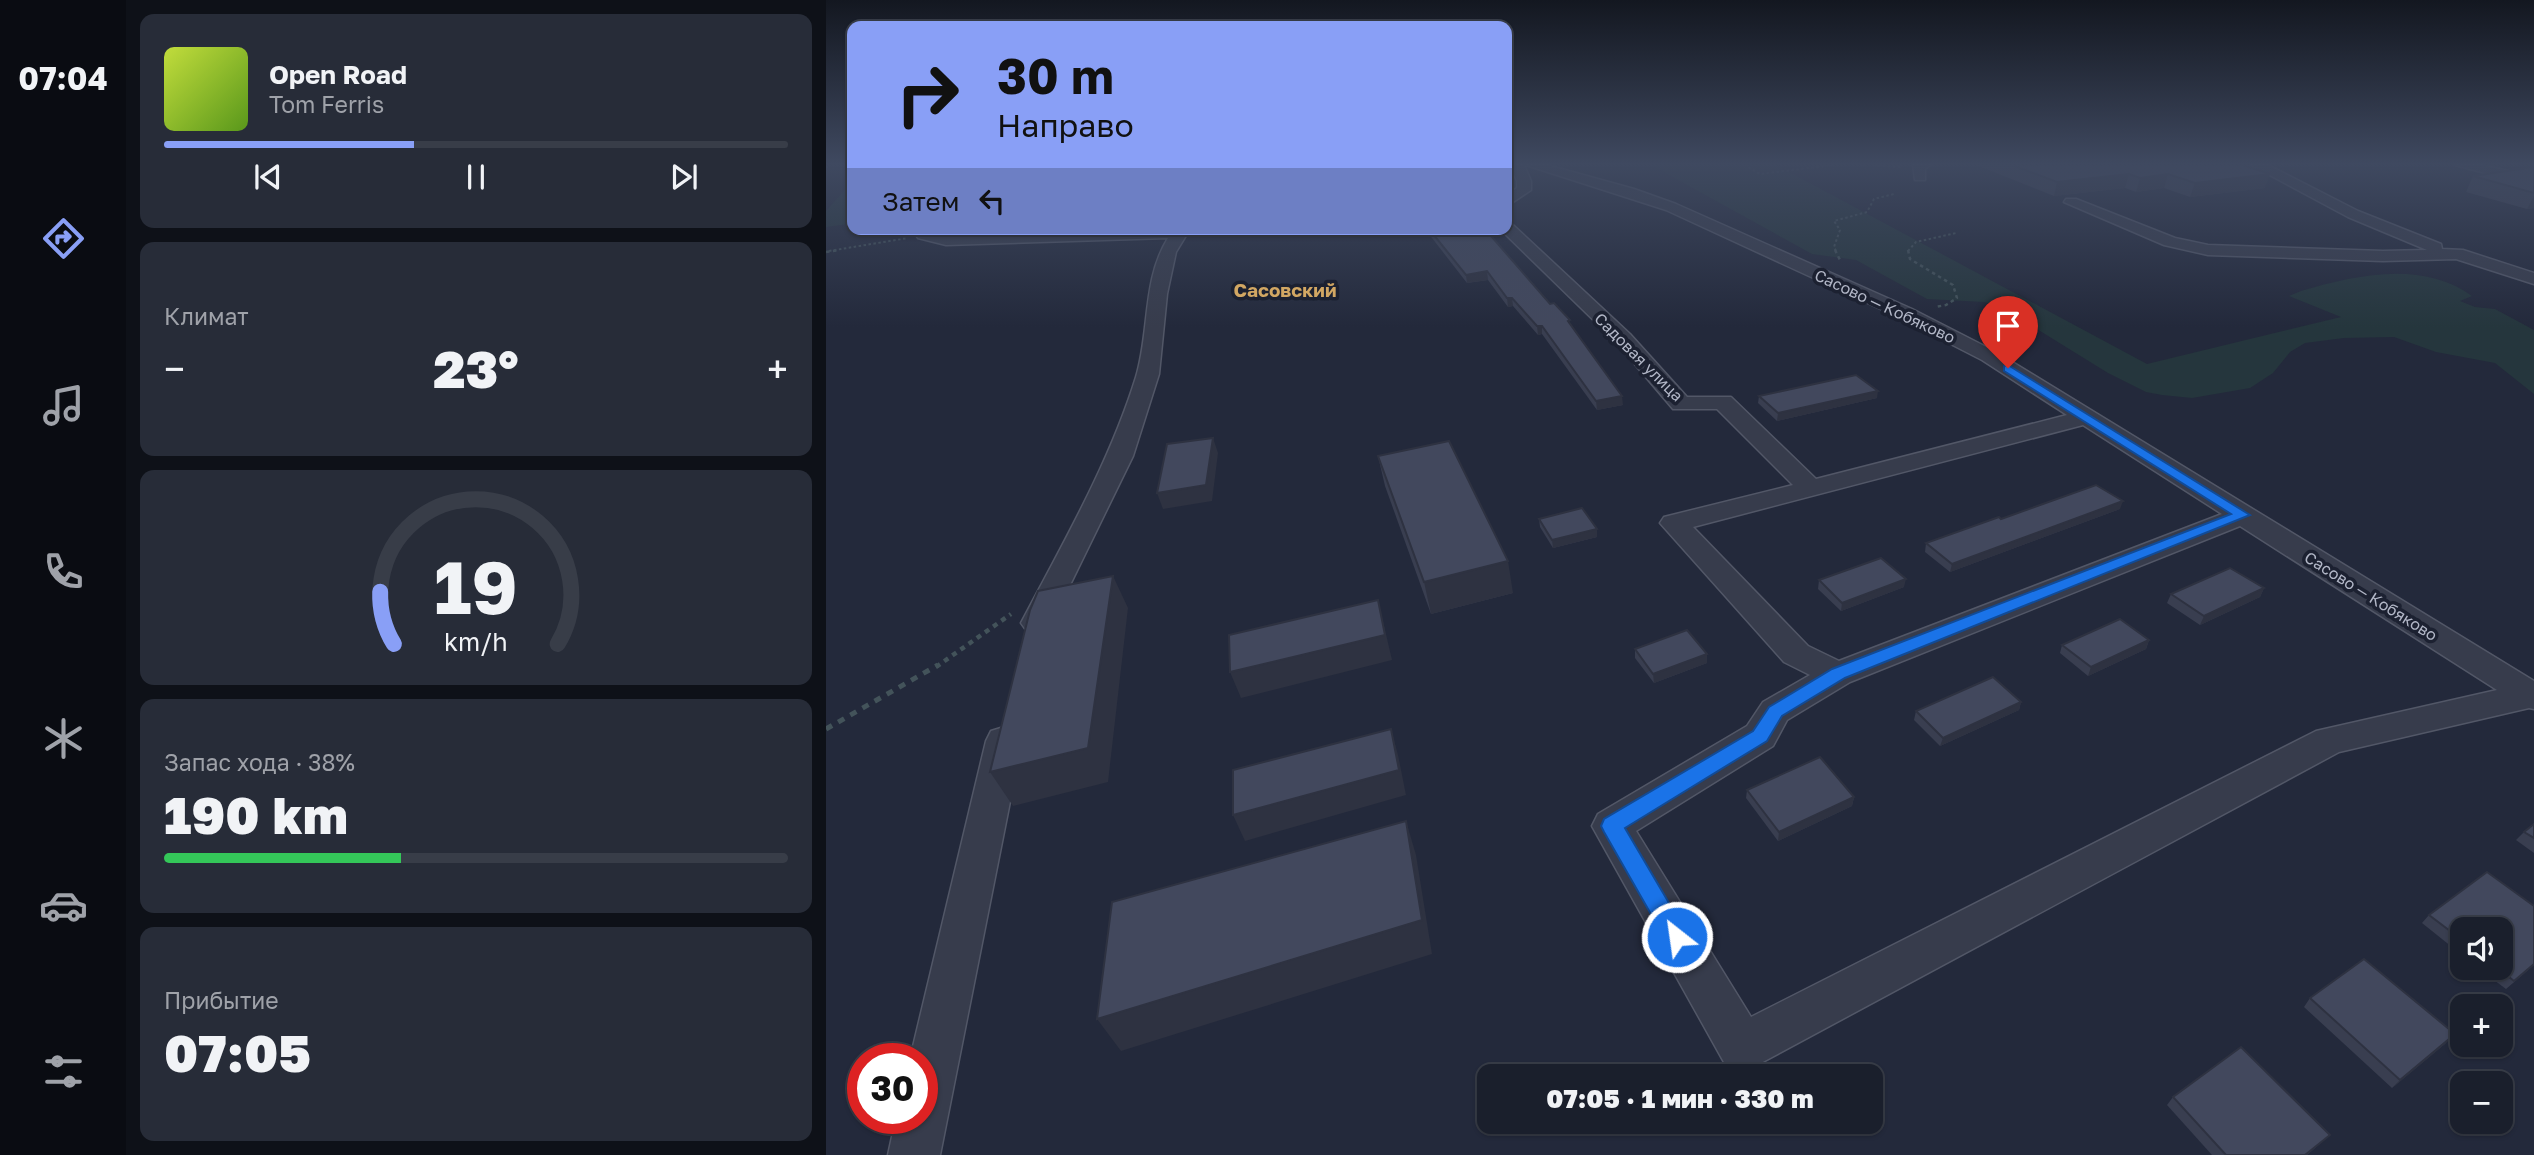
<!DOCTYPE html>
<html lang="ru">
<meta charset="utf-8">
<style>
:root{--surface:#1a1f2c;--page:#272c38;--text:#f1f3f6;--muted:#9fa2a9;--line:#383d48;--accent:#899ff6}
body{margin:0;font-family:"Golos Text",sans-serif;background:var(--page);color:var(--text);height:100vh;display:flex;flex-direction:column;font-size:26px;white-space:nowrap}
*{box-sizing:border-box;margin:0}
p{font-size:23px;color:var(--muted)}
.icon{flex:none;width:38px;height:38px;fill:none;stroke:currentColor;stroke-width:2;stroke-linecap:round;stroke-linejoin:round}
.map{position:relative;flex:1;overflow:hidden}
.drawer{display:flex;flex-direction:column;gap:14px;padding:14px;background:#0e1118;width:700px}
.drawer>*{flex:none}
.guide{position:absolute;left:21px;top:21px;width:665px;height:214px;border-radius:14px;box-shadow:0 2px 5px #0004,0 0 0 2px var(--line);background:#899ff6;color:#111;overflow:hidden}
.tools{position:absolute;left:1624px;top:917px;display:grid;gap:14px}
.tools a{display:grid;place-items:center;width:63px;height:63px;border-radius:14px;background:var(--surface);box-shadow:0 2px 5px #0004,0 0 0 2px var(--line);font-size:35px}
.speed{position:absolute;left:21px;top:1043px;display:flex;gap:14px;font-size:35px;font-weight:700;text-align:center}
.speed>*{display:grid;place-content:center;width:91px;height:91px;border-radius:50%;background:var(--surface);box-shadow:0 2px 5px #0004,0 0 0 2px var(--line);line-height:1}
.speed .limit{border:10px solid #d22;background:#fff;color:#111}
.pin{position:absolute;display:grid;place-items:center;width:60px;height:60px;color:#fff;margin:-72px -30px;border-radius:50% 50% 50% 0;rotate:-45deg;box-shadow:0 0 7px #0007}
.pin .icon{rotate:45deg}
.me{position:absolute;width:77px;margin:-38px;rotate:330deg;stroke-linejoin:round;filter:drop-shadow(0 0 5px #0008)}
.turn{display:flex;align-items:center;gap:24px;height:147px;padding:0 35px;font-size:32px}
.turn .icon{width:91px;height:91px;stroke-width:2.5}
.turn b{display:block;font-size:49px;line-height:60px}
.then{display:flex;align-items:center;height:66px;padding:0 35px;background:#0003;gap:14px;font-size:26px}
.big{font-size:52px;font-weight:800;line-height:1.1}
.drawer .widget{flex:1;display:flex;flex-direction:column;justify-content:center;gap:10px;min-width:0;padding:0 24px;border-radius:14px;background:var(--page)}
.drawer .dial{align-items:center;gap:0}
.dial svg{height:182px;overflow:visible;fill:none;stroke:var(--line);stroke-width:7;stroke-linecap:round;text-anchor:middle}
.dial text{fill:var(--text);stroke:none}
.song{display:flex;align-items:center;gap:21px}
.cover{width:84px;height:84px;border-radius:10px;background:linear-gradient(135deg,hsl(70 70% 55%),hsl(90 70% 35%))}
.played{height:7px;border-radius:4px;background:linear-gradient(90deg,var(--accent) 40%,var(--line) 40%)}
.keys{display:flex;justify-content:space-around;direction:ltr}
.heat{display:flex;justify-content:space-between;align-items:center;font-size:38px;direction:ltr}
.charge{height:10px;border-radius:5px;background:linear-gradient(90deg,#34c759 38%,var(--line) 0)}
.trip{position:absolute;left:651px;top:1064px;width:406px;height:70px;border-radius:14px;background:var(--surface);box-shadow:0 2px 5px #0004,0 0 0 2px var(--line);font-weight:800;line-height:70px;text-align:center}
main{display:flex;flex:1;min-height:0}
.dock{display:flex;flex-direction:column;width:126px;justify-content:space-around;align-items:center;background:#0a0c12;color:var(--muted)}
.dock .icon{width:49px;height:49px}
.dock .current{color:var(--accent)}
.dock b{font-size:32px;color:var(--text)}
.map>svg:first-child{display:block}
</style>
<main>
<nav class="dock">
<b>07:04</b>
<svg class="icon current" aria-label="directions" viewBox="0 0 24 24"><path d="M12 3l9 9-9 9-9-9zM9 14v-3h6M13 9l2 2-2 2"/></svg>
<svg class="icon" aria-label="music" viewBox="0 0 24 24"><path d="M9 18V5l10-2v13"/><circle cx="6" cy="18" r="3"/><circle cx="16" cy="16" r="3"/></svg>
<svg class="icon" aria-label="phone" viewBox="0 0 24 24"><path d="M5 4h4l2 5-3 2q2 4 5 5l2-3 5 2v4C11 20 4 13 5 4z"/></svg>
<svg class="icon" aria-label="climate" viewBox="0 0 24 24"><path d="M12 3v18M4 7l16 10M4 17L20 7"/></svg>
<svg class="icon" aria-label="car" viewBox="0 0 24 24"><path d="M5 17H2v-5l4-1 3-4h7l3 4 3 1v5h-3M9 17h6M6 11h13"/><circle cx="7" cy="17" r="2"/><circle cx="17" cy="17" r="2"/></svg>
<svg class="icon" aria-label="filters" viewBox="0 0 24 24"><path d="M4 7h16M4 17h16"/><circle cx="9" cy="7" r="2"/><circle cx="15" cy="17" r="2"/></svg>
</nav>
<section class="drawer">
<div class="widget">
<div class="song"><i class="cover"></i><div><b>Open Road</b><p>Tom Ferris</p></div></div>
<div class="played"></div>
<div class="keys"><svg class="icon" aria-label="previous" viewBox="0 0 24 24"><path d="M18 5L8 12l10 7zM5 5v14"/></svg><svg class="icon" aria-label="pause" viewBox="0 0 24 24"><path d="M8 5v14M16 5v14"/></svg><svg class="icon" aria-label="next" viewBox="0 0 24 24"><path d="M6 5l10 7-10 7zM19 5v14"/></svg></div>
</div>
<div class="widget"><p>Климат</p>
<div class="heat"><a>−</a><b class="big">23°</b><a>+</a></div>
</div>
<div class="widget dial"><svg viewBox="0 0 100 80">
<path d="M14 69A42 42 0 1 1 86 69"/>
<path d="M14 69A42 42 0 0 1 8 46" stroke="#899ff6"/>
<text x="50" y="56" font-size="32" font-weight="700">19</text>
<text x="50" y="72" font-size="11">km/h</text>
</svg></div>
<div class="widget"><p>Запас хода · 38%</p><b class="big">190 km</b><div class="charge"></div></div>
<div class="widget"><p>Прибытие</p><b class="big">07:05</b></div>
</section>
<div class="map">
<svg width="1708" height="1155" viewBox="0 0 1708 1155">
<rect width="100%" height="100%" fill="#23293b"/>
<g fill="#25363d">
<path d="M825,165H950L1321,364L1515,317L1463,296L1475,291C1530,275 1596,260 1646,296L1634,301L1649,307L1669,309L1708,330V394L1669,363L1610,352L1568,337L1518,338L1479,343L1464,352L1447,373L1424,388L1366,398L1336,395L1320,392L1282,373L1175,307L1158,302L1101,299L1030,260L986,254Z"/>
<path d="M26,182V220L23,224L0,227V211Z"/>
</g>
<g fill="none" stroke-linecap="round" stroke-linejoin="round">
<g stroke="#525767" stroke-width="3">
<g id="minor">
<path d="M684,165H698L705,181V190L681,206V195L691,188V181Z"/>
<path d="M700,165H721L808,189L850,204L1086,309L1170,352L1708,681V709L1703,708L1513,752L933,1064L916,1071L899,1064L766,826L772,814L921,726L937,702L984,675L958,662L834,523L838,517L967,485L891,409H847L790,342L674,229H681V223L687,225L804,334L861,397H905L990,479L1241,415L1156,360L1072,317L840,210ZM1257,425L1396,514L1013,661L982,646L867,527ZM1414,526L1671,690L1490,731L925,1017L810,831L947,746L961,720L1024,682Z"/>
<path d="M1087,165H1104L1099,169V180H1089Z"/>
<path d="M1425,165H1442L1532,211L1615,244L1616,249L1637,250L1708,273V284L1630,259L1557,261L1382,255L1338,245L1238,202L1240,199H1250L1349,238L1382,245L1557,251L1601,250L1522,217Z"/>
<path d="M1629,165H1655L1687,172L1689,175L1682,179Z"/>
<path d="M93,229H109L107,232L120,235L364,229L350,252L341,294L333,374L307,456L222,630L211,633L200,630L195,623C237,543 283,464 310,377C324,331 316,280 342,238L120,245L92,238L90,235Z"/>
<path d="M178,727L191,731L196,741L114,1155H62L70,1118H96V1059H84L160,741L165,731Z"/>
</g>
</g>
<g stroke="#43535a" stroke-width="2" stroke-dasharray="2.5 2.5" stroke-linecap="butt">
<path d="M918,165L934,174L1007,165"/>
<path d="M1037,165L1077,167"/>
<path d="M0,168L3,165"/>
<path d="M3,251L82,238"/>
<path d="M1010,251L1008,247L1014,230L1008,221L1041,212L1048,199L1068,194"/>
<path d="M1082,251L1090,242L1130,233"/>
</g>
<g stroke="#43535a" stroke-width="2.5" stroke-dasharray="3.5 3.5" stroke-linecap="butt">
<path d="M1009,250L1015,262"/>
<path d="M1082,250L1084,259L1127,285L1131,298L1120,305L1109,307"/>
<path d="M0,252L13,250"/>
</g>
<path stroke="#43535a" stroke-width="4.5" stroke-dasharray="5 5" stroke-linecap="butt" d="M110,667L185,614"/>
<path stroke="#43535a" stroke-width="5" stroke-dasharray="7 7" stroke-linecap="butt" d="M0,729L112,665"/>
<use href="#minor" fill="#373c4c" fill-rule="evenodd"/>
</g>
<g fill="#393e50">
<path d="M1150,165H1417L1439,188L1364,197L1338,188L1310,192L1299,188L1228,196Z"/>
<path d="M1708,167V208L1701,209L1640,192L1647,176Z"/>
<path d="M599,229H659L724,304L744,325L797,405L771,410L716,334L712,335L687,306L682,307L662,280L641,283Z"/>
<path d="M933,396L1051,398L951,421L932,403Z"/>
<path d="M552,456L687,593L605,614L559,486Z"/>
<path d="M1294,509L1124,572L1099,552L1100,543Z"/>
<path d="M713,519L771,537L727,548L714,527Z"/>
<path d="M993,580L1078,587L1015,611L992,589Z"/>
<path d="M1438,588L1434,597L1374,625L1341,603L1345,594Z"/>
<path d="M1323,640L1320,649L1262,676L1234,653L1236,645Z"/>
<path d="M809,649L881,663L828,683L809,658Z"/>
<path d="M1195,702L1193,710L1114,746L1088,720L1090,711Z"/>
<path d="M921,790L1028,797L1026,806L952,841L920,798Z"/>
<path d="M1708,824V853L1690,840L1698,832Z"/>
<path d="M1708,906V965L1680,989L1652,968H1675L1636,929V955L1596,923L1603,915Z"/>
<path d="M1484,998L1620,1043L1566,1088L1478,1007Z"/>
<path d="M1347,1097L1504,1135L1481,1155H1386L1341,1105Z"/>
</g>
<g fill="#2e3241">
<path d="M1303,174L1299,188L1228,196L1231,182Z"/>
<path d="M1342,174L1338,188L1310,192L1314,178Z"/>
<path d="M1444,174L1439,188L1364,197L1369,183Z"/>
<path d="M1708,196V208L1701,209Z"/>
<path d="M661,271L662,280L641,283L640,275Z"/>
<path d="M681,298H686L687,306L682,307Z"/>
<path d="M711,326H716V334L712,335Z"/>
<path d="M1052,391L1051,398L951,421L952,413Z"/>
<path d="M796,396L797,405L771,410L770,401Z"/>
<path d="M387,438L392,453L386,501L337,509L331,493Z"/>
<path d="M1297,501L1294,509L1124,572L1126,564Z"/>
<path d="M771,529V537L727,548L726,540Z"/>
<path d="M682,561L687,593L605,614L598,582Z"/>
<path d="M287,576L302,608L282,782L187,806L164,772Z"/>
<path d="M1080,579L1078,587L1015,611L1016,603Z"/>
<path d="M1438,588L1434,597L1374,625L1378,616Z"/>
<path d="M552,600L566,660L415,698L404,672Z"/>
<path d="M1323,640L1320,649L1262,676L1265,667Z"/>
<path d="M881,654V663L828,683L827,674Z"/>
<path d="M1195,702L1193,710L1114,746L1117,738Z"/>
<path d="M565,729L572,755L580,795L419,841L407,815Z"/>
<path d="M1028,797L1026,806L952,841L953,832Z"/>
<path d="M580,821L590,855L606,954L295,1051L271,1019Z"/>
<path d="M1629,1034L1620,1043L1566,1088L1574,1080Z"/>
</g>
<g fill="#42485d" stroke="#2e3241" stroke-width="2">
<path d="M1186,165H1417L1444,174L1369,183L1342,174L1314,178L1303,174L1231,182Z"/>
<path d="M1708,167V193L1647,176Z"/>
<path d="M603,229H659L724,304L728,303L744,320L742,321L796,396L770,401L716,326H711L686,298H681L661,271L640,275Z"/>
<path d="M1030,375L1052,391L952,413L933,396Z"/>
<path d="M387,438L380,485L331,493L341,444Z"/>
<path d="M623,441L682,561L598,582L552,456Z"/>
<path d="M1270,485L1297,501L1126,564L1100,543L1173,517L1175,519Z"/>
<path d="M756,508L771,529L726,540L713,519Z"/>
<path d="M1055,558L1080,579L1016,603L993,580Z"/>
<path d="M1404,568L1438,588L1378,616L1345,594Z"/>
<path d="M287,576L262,748L164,772L204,610L212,591Z"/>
<path d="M552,600L559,635L404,672L403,635Z"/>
<path d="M1294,619L1323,640L1265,667L1236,645Z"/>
<path d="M861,630L881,654L827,674L809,649Z"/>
<path d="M1167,677L1195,702L1117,738L1090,711Z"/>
<path d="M565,729L573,770L407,815V770Z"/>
<path d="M994,757L1028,797L953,832L921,790Z"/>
<path d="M580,821L596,920L271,1019L286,902Z"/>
<path d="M1708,824V838L1698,832Z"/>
<path d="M1661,872L1708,906V964L1688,981L1672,968H1675V929H1636V940L1603,915Z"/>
<path d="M1538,959L1629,1034L1574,1080L1484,998Z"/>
<path d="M1415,1047L1504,1135L1479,1155H1400L1347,1097Z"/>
</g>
<linearGradient id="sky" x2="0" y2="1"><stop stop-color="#131720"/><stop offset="0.5" stop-color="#3f4960"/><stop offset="1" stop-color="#3f4960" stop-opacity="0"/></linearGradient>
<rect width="1708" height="327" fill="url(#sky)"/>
<path fill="#1a73e8" stroke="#114b97" stroke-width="2" d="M1182,365L1424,515L1019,678L956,716L941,741L799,828L863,937L859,944L851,947L842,944L778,832L775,826L778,819L927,731L943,707L1006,669L1405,514L1178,371V366Z"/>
<g text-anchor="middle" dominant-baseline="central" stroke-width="7" stroke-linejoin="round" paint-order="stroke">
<g font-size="16" fill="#b2b7c7" stroke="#1c2131">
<text transform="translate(1059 306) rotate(25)">Сасово — Кобяково</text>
<text transform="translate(813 357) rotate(45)">Садовая улица</text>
<text transform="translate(1545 596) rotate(32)">Сасово — Кобяково</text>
</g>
<g font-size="19" font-weight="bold" fill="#d2a763" stroke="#1c2131">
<text x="459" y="289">Сасовский</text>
</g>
</g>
</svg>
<div class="tools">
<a><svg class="icon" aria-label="sound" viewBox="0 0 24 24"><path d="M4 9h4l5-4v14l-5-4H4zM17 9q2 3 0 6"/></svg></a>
<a>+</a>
<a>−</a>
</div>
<div class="speed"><div class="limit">30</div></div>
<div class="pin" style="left:1182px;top:368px;background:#d93025"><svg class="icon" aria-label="arrive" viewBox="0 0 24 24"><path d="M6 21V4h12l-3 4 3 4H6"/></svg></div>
<svg class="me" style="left:851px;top:937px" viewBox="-20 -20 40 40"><circle r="17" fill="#1a73e8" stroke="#fff" stroke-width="3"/><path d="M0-11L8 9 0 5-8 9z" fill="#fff"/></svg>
<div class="trip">07:05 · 1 мин · 330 m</div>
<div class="guide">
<div class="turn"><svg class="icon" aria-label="right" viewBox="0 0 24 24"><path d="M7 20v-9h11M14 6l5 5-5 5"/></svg><div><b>30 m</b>Направо</div></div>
<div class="then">Затем<svg class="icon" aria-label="left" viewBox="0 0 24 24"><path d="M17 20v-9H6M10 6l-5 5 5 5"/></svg></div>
</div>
</div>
</main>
